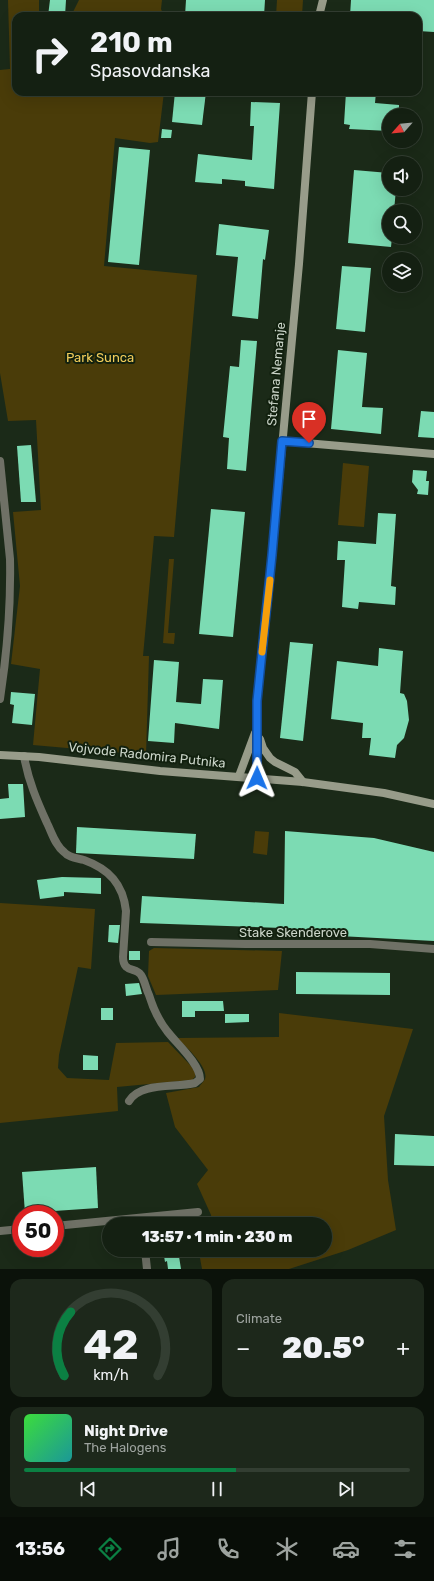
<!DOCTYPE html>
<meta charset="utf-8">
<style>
:root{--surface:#142012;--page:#1d281b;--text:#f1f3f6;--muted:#9da39f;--line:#333e32;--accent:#0b8043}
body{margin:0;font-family:Rubik,sans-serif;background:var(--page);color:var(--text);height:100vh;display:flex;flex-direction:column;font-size:15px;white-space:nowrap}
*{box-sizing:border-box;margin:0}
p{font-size:13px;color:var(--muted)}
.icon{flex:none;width:22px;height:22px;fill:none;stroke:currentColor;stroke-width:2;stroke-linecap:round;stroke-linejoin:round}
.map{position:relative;height:1269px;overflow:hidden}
.sheet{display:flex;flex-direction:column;gap:10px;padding:10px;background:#0b120a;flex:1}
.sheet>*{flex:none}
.guide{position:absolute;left:12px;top:12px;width:410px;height:84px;border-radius:12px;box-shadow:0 4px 16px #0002,0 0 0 1px var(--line);background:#142012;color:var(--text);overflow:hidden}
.needle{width:26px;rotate:243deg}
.buttons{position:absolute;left:382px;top:108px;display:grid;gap:8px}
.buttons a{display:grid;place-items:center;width:40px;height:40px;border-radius:50%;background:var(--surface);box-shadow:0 4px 16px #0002,0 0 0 1px var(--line);font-size:20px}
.speed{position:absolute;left:12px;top:1205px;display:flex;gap:8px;font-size:20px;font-weight:700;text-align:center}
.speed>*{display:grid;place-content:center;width:52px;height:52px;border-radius:50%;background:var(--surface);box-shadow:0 4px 16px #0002,0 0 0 1px var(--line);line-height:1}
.speed .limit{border:6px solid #d22;background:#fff;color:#111}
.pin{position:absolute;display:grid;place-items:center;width:34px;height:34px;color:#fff;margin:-41px -17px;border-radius:50% 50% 50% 0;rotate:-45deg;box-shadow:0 0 4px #0007}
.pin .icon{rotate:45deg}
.me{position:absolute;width:44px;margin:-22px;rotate:1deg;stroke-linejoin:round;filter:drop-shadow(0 0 3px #0008)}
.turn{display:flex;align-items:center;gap:14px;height:84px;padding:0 12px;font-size:18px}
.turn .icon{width:52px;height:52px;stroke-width:2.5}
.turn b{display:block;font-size:28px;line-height:34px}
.big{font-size:30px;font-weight:800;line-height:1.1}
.sheet .tile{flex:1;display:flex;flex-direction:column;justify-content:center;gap:6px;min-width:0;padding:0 14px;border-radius:12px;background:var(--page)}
.sheet .dial{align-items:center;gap:0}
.dial svg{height:104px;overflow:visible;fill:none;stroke:var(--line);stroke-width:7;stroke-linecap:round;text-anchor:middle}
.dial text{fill:var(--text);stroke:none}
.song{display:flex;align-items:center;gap:12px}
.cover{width:48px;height:48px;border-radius:6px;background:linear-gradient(135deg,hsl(120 70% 55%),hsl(180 70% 35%))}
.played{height:4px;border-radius:2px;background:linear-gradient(90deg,var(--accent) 55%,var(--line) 55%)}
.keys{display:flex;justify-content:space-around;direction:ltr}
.heat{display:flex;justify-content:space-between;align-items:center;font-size:22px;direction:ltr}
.sheet .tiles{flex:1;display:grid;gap:10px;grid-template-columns:1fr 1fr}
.tile:last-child{grid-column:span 2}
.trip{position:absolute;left:102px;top:1217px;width:230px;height:40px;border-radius:20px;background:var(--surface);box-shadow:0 4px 16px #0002,0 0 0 1px var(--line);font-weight:800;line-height:40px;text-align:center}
.menu{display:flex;height:64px;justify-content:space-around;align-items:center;background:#080d07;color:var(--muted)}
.menu .icon{width:28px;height:28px}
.menu .current{color:var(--accent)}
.menu b{font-size:18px;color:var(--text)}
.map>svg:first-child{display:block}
</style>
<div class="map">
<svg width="434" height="1269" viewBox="0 0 434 1269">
<rect width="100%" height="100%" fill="#1b2a18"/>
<g fill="#4a3c09">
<path d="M8,0H39V16H16V92H164L158,142L150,143L115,138L104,266L197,275L174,537L154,536L143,656H149L146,755L33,745L40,669L11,664L20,586L13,512L41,510L36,420L8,421L0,373V70L10,69Z"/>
<path d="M79,0H162L161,9L164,16H71Z"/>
<path d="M277,0H303L302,16H276Z"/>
<path d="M343,463L369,466L364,527L338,525Z"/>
<path d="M169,559H174L168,633H175L174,644L163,643Z"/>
<path d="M255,831L269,832L267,855L253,853Z"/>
<path d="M0,903L95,909L91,969L78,967L59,1055L58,1068L67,1078L109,1080L116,1043L168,1042L192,1067L195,1072V1077L192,1080L117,1087L118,1111L0,1123Z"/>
<path d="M154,948L282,951L278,990L156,995L148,976L149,951Z"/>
<path d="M279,1013L413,1029L384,1116L388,1180L396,1230L348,1250L289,1269H202L200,1258L216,1256V1250H325V1224H212L211,1215L197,1184L208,1170L175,1127L166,1093L199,1087C201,1084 204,1081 205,1079C209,1067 185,1046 177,1038L279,1037Z"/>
</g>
<g fill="#7cdbb3">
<path d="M50,0H66L65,16H48Z"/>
<path d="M186,0H265L264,16H185Z"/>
<path d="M351,0H434V32L418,31V16H350Z"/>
<path d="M175,92H206L202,125L172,122Z"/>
<path d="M346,92H376L375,103L399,105V115H389V131L349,129L350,125L344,124Z"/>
<path d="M251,102L280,103L274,189L245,186V181L222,179V184L195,182L198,154L252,160L254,126H250Z"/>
<path d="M162,129L172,130L171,138H161Z"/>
<path d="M119,147L150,150L139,265L108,262Z"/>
<path d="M354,170L389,173V189H396L394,211H389V237H392L391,247L348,243Z"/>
<path d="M219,224L269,230L265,260L263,259L258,319L232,316L238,257L216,255Z"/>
<path d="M342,266L371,268L365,332L336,329Z"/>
<path d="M241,340L257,341L246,471L227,469L229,438L223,437L230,366L239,367Z"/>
<path d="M338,350L367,353L362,407L383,408L381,434L331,429Z"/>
<path d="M421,411L434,412V438L418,437Z"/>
<path d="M31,445L36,502H21L17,446Z"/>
<path d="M413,470L427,471L426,481H429L428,495L417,494L418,490L412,482Z"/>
<path d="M211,509L245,512L233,637L199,634Z"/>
<path d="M378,513L396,514L391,586L396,587L395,605L359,602L358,609L342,607L345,560H337L338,541L376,544Z"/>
<path d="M290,642L313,644L303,741L280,738Z"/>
<path d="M379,648L403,651L400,693L404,694L407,701L409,720L404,738L397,745L395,758L369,755L371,738H362L363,723L331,719L337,661L378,666Z"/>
<path d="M154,660L179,662L176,702L201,704L203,679L223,680L219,729L175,723L174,743L148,741Z"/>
<path d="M11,692L35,694L32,725L12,723L14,705L10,704Z"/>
<path d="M8,784H23L25,817L0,819V799L9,798Z"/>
<path d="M77,827L196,834L194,859L76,853Z"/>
<path d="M285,831L374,838L434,852V941L282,933V928L140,923L142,896L284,904Z"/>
<path d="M62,877L101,878V894L64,892V896L40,899L37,880Z"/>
<path d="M109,925H120L118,943L108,942Z"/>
<rect x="129" y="951" width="11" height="9"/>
<path d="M296,972L390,973V995L296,994Z"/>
<path d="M139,983L142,994L126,996L125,984Z"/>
<path d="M182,1001H223L224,1011H195V1017H182Z"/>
<rect x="101" y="1008" width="12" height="12"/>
<path d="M225,1014H249V1022L225,1023Z"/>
<path d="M83,1055L98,1056V1070H83Z"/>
<path d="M395,1134L434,1136V1166L394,1165Z"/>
<path d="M96,1167L98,1208L25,1213L22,1172Z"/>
<path d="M163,1250H178L181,1269H168L167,1261L165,1262Z"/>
</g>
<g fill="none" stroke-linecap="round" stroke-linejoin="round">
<g stroke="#6f7166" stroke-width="8">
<path d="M0,461L10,559C11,606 7,653 0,699"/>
<path d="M24,756C28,780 37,801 47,823C52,833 55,845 64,852C69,858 77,858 84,860C109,869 123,884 126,911L123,957C123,973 136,967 141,975C145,981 146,989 149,995C153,1008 159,1021 167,1031C176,1043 200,1064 200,1079L195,1083C175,1088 140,1082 129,1101"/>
<path d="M151,942L245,944H370L434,949"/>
<path d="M55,1226L198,1212"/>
<path d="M0,1231L21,1229"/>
<path d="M145,1250L147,1269"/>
</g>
<g stroke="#989c8a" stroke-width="8">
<path d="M319,16L323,0"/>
<path d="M282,441L434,454"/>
<path d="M260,739L263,748L270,758L275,762L295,772L303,782"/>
<path d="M0,755L39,757L160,771L303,782L384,793L434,804"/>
<path d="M239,776L255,733"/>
<path d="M257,778V701L272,555L299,264L312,92"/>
</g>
</g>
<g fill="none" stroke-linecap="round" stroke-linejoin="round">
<g stroke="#114b97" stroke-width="10">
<path id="route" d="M257,778V701L272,555L282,441L309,443"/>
</g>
<use href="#route" stroke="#1a73e8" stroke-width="7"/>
<path stroke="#f59e0b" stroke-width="7" d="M262,652L270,580"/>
</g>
<g text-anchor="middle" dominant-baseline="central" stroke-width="4" stroke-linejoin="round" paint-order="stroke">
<g font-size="13" fill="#f0cc5a" stroke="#12210f">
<text x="100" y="357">Park Sunca</text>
</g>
<g font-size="13" fill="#cbd5c9" stroke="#12210f">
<text transform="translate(276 374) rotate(-85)">Stefana Nemanje</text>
<text transform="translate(147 755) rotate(6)">Vojvode Radomira Putnika</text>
<text x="293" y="932">Stake Skenderove</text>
</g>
</g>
</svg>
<div class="buttons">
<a><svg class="needle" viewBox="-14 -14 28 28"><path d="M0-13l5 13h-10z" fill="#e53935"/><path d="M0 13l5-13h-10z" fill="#9da39f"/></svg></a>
<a><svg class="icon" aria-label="sound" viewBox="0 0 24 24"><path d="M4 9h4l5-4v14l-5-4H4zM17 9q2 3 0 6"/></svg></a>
<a><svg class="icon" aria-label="search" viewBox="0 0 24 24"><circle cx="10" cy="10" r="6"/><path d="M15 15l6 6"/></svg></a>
<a><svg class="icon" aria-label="layers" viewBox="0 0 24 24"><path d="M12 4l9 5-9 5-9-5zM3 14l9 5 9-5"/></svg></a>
</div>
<div class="speed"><div class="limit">50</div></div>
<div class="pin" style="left:309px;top:443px;background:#d93025"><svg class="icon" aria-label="arrive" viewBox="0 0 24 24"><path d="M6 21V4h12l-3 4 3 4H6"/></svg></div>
<svg class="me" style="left:257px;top:778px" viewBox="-20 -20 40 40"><path d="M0-17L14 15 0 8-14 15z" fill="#1a73e8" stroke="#fff" stroke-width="4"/></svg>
<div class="trip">13:57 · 1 min · 230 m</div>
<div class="guide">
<div class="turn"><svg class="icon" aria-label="right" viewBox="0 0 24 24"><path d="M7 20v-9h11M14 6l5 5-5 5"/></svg><div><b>210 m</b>Spasovdanska</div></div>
</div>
</div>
<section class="sheet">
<div class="tiles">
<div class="tile dial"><svg viewBox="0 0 100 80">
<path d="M14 69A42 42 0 1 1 86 69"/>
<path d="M14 69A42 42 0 0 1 19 20" stroke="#0b8043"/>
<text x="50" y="56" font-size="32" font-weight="700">42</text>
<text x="50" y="72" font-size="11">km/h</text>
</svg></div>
<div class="tile"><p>Climate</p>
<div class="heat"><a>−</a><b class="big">20.5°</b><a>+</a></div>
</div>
<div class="tile">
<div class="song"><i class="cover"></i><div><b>Night Drive</b><p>The Halogens</p></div></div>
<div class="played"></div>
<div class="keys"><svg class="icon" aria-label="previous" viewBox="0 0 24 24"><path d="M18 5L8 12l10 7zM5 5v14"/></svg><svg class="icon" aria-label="pause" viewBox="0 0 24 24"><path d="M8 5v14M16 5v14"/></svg><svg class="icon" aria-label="next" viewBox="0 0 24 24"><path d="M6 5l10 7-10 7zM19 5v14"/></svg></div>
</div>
</div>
</section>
<nav class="menu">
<b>13:56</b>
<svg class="icon current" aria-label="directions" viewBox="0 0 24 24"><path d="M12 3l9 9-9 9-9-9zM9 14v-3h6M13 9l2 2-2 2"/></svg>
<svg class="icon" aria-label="music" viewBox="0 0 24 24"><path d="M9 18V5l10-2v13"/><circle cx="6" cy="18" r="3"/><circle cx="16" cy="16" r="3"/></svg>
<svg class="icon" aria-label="phone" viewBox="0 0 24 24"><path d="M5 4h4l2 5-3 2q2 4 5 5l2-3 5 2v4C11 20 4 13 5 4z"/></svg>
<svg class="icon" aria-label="climate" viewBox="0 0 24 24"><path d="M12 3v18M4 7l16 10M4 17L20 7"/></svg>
<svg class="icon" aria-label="car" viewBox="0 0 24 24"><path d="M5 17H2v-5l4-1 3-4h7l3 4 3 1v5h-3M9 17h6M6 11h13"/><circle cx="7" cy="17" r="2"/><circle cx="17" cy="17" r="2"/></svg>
<svg class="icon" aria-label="filters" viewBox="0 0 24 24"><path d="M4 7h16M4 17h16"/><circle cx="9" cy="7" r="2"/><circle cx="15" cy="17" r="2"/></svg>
</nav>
